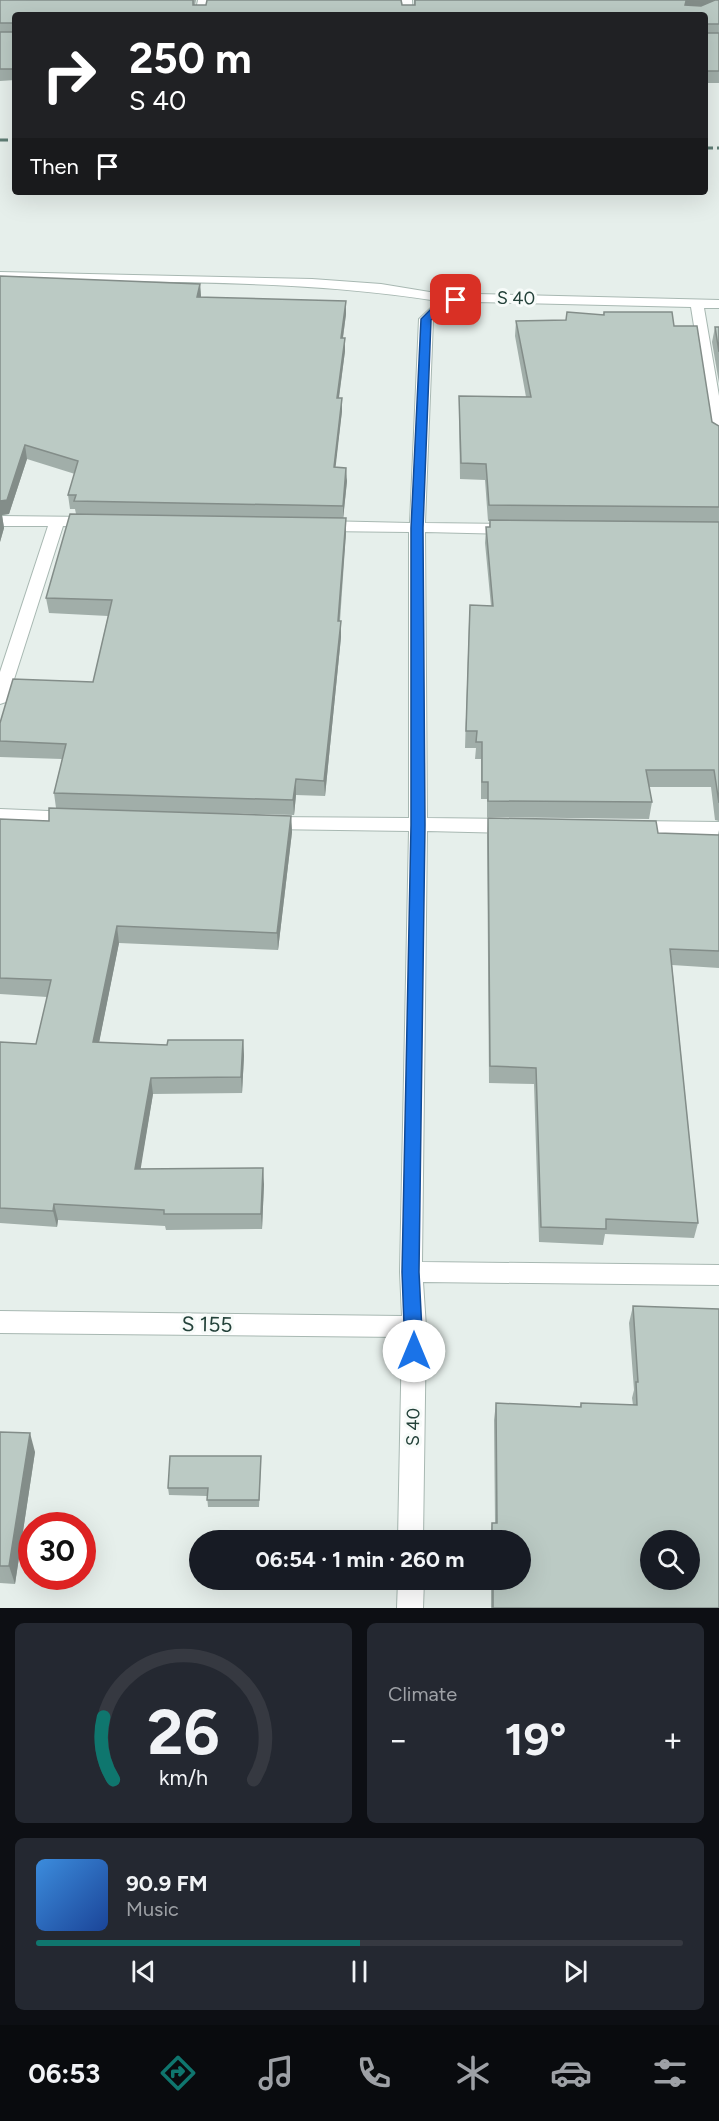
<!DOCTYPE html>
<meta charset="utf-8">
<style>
:root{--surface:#171b24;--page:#242831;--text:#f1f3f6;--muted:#9ea1a6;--line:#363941;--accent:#0f766e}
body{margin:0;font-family:Figtree,sans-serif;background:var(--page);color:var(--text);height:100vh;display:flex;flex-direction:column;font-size:22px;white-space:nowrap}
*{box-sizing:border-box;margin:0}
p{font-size:20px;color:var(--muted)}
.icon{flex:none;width:33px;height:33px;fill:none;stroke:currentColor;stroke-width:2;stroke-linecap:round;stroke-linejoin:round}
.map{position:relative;height:1608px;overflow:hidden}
.details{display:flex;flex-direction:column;gap:15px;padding:15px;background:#0d0f14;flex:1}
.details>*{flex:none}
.guide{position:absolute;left:12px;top:12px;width:696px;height:183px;border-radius:6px;box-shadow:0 6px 24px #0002;background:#202124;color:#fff;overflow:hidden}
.controls{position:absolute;left:640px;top:1530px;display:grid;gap:12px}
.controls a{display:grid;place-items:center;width:60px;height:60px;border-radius:50%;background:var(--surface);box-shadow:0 6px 24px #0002;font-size:30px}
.speed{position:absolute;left:18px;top:1512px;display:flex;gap:12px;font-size:30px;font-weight:700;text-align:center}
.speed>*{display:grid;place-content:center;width:78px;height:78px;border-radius:50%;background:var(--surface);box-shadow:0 6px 24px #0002;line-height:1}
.speed .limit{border:9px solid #d22;background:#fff;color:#111}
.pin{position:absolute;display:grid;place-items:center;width:51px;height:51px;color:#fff;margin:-26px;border-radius:12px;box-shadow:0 3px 9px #0006}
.me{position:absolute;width:66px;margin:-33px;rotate:0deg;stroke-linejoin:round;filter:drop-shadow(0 0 4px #0008)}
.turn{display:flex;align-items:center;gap:21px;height:126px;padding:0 18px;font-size:27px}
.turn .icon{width:78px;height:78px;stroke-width:2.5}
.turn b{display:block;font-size:42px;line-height:51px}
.then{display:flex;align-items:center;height:57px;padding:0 18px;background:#0003;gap:12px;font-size:22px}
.big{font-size:45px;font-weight:700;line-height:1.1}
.details .tile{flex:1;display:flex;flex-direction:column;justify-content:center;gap:9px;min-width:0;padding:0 21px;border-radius:9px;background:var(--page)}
.details .dial{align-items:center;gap:0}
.dial svg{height:156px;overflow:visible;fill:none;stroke:var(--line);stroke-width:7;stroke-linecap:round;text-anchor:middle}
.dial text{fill:var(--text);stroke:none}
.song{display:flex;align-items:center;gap:18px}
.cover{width:72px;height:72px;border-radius:9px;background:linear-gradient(135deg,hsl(210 70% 55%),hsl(220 70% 35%))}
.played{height:6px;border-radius:3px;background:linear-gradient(90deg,var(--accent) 50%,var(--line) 50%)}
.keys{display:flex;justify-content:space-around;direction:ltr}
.heat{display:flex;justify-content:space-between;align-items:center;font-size:33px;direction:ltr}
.details .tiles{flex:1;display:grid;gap:15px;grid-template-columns:1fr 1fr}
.tile:last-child{grid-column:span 2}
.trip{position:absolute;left:189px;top:1530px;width:342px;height:60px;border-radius:30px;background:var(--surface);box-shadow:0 6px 24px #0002;font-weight:700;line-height:60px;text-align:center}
.dock{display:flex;height:96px;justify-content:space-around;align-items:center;background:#090b0e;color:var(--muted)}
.dock .icon{width:42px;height:42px}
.dock .on{color:var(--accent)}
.dock b{font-size:27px;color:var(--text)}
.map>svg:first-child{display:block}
</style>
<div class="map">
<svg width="719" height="1608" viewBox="0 0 719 1608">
<rect width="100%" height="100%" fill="#e6efeb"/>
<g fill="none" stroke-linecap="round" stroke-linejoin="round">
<g stroke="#a8b8b2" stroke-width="2">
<g id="minor">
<path d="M198,0H208L205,15H195Z"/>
<path d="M402,0H412L413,15H403Z"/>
<path d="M0,272L312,279L381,284L460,297L477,294L719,300V308H704L719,396V442L712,438L691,307L477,302L446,307L433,320L425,523L510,524L518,529L510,534L425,532L427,818L511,819L517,821L520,826L517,831L511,833L427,831L422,1262L719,1265V1285L423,1282L426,1327L423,1540H398L402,1337L0,1333V1311L402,1316L400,1272L409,831L269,829L263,828L260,823L263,818L269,817L409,818V532L322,531L314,526L322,521L410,523L419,319L438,301C295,278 145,283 0,280Z"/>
<path d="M0,516L90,517L98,522L90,527L63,526L8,698L6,702L0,704V672L48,526H0Z"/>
<path d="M0,809L73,812L79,813L82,818L79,823L73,824L0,821Z"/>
<path d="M635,821L719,822V836L635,835L629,833L626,828L629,823Z"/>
<path d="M398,1580H424L423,1608H397Z"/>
</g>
</g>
<use href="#minor" fill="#fff" fill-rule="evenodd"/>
<g stroke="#5f7d75" stroke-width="3" stroke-dasharray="8 4" stroke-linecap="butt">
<path d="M0,140H15"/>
<path d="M705,148H719"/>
</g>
</g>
<g fill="#a1aea9">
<path d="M0,0H196L195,5H414V0H719V83H705V15H15V80L0,81Z"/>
<path d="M0,276L200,284L201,297L346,314L343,338L345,351L339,398H342V411L335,467L347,481L343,518H346V533L340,621L341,637L325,796L296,795L294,815L219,813L291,816L292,832L278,950L119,943L99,1042L167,1045L243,1040L244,1056L242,1093L153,1094L140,1169L264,1184L262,1229L166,1230L165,1226L58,1220L57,1227L0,1223V1042L36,1044L47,997L0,994V819L49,821L56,808L54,793L62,759L0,757V723L93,682L108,616L49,613L46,598L76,514L75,509H70L68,495L75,474L27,459L9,514L2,515L4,528L0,542Z"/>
<path d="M604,312L674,326L712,422L719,426V821L715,820L711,787H649L652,802L649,819L487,817V799H481V759H475L476,748H465L469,622L491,606L485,543L486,527H489L490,521H488L485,480L460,479L459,411V396L526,397L515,336L516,321L566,320L603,315Z"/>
<path d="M715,327H719V383L712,342Z"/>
<path d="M488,818L658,833L718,835L719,830V968L672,965L698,1223L694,1238L605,1234L603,1245L539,1242L534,1084L489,1083L487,835Z"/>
<path d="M633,1306L719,1608H491V1580H520V1540H490L492,1523H495L494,1420L496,1403L580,1407L581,1403L633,1405L632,1398L634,1390L629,1323Z"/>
<path d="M0,1432L35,1452L15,1584L0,1583Z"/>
<path d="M261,1463L259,1507H208L207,1496L169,1495L168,1488Z"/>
</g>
<g fill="#838d89">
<path d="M689,0H717L684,13L686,1Z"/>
<path d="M200,284L201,297H197Z"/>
<path d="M346,301V314L341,351V338Z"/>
<path d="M345,338V351L337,411V398Z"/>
<path d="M342,398V411L334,481V467Z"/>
<path d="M25,445L27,459L9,514L2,515L4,528L0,542V501Z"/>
<path d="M346,468L347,481L343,520V506Z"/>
<path d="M346,518V533L338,636V621Z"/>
<path d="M341,621V637L325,796L324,781Z"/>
<path d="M296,779V795L294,815L293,800Z"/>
<path d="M291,816L292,832L278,950L277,933Z"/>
<path d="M117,926L119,943L96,1058L93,1042Z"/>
<path d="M243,1040L244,1056L242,1093L241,1077Z"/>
<path d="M151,1078L153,1094L138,1185L135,1169Z"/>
<path d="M263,1168L264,1184L262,1229L261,1214Z"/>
<path d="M54,1204L58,1220L57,1227L53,1211Z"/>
<path d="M30,1433L35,1452L15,1584L9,1566Z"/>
</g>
<g fill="#bbcac4" stroke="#838d89" stroke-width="1.5" fill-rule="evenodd">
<path d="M0,0H193V5H206L207,0H401L402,5H415V0H689L686,1L685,5L701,6L715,0H719V24H705V15H15V23H0Z"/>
<rect x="0" y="32" width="15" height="37"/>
<rect x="705" y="33" width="14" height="38"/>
<path d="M0,276L200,284L197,297L346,301L341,338H345L337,398H342L334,467L346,468L343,506L74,501L76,495H68L78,461L25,445L7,500L0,501Z"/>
<path d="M567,312L604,315V312H672L674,326H697L712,422L719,426V507L489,505L486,464L461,463L459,396L531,397L516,321L566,320Z"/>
<path d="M715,327H719V352Z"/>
<path d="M70,514L346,518L338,621H341L324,781L296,779L293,800L54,793L66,744L0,741V723L13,679L93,682L112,600L46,598Z"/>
<path d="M490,520L719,522V803L714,770H646L652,802L488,801V782H482V742H476L477,731H466L470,605L493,606L486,527H490Z"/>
<path d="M49,808L291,816L277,933L117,926L93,1042L167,1045L168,1040H243L241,1077L151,1078L135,1169L263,1168L261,1214H164V1210L54,1204L53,1211L0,1208V1042L36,1044L51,980L0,978V819L49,821Z"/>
<path d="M488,818L656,821L658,833L719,835V951L670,949L698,1223L606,1219V1229L541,1227L536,1068L490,1066Z"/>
<path d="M633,1306L719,1309V1608H493V1580H520V1540H492V1523H497L496,1403L581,1407V1403L637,1405L636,1382H638ZM651,1540H690V1580H651Z"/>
<path d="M0,1432L30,1433L9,1566H0Z"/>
<path d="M170,1456H261L259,1500H207L208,1488H168Z"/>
</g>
<path fill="#1a73e8" stroke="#114b97" stroke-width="1.5" d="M456,297L459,298V302L446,306L431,320L423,528L425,825L419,1272L423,1351L420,1357L414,1359L407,1357L405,1351L402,1272L411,825V528L421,319L439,301Z"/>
<g text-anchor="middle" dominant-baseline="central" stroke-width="6" stroke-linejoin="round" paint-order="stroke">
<g font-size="18" fill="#24423a" stroke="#f7fbf9">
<text transform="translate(516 298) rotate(1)">S 40</text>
<text transform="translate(413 1427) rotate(-89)">S 40</text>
</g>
<g font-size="21" fill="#24423a" stroke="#f7fbf9">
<text transform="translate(207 1324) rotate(1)">S 155</text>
</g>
</g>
</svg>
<div class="controls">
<a><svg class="icon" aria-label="search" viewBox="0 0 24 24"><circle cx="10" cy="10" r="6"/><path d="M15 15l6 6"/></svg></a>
</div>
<div class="speed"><div class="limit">30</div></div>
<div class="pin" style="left:456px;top:300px;background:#d93025"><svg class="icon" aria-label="arrive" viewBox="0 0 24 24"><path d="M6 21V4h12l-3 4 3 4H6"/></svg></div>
<svg class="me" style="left:414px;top:1351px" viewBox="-20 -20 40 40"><circle r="19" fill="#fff"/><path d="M0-13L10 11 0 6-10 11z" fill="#1a73e8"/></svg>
<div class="trip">06:54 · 1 min · 260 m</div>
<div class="guide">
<div class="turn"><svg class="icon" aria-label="right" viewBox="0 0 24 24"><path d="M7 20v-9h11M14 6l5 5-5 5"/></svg><div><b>250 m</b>S 40</div></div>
<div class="then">Then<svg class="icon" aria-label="arrive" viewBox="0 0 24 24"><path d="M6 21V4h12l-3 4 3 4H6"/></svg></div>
</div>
</div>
<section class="details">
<div class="tiles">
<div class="tile dial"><svg viewBox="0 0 100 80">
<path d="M14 69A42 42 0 1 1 86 69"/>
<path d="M14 69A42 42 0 0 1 9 37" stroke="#0f766e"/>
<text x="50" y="56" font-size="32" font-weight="700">26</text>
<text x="50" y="72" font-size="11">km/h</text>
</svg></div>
<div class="tile"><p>Climate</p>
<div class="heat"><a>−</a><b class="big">19°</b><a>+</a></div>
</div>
<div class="tile">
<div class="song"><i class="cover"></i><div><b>90.9 FM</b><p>Music</p></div></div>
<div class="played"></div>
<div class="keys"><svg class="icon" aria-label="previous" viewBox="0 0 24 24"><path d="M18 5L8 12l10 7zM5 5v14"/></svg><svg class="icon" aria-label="pause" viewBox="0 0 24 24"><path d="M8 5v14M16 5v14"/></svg><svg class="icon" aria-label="next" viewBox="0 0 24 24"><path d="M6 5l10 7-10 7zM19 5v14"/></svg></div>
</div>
</div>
</section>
<nav class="dock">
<b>06:53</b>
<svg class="icon on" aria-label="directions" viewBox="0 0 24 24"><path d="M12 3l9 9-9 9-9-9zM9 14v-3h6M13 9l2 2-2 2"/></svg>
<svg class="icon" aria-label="music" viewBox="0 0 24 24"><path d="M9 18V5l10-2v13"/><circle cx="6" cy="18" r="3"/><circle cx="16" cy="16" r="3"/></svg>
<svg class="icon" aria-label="phone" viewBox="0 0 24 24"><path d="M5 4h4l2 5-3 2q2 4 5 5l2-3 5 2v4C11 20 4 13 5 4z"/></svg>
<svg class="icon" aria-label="climate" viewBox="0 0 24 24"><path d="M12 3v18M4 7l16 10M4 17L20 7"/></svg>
<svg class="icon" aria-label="car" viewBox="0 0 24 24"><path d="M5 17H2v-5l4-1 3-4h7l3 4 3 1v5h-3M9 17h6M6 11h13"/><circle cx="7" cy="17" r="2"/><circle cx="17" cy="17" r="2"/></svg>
<svg class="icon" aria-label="filters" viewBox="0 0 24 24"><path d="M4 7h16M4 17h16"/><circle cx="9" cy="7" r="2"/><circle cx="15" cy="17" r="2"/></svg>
</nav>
